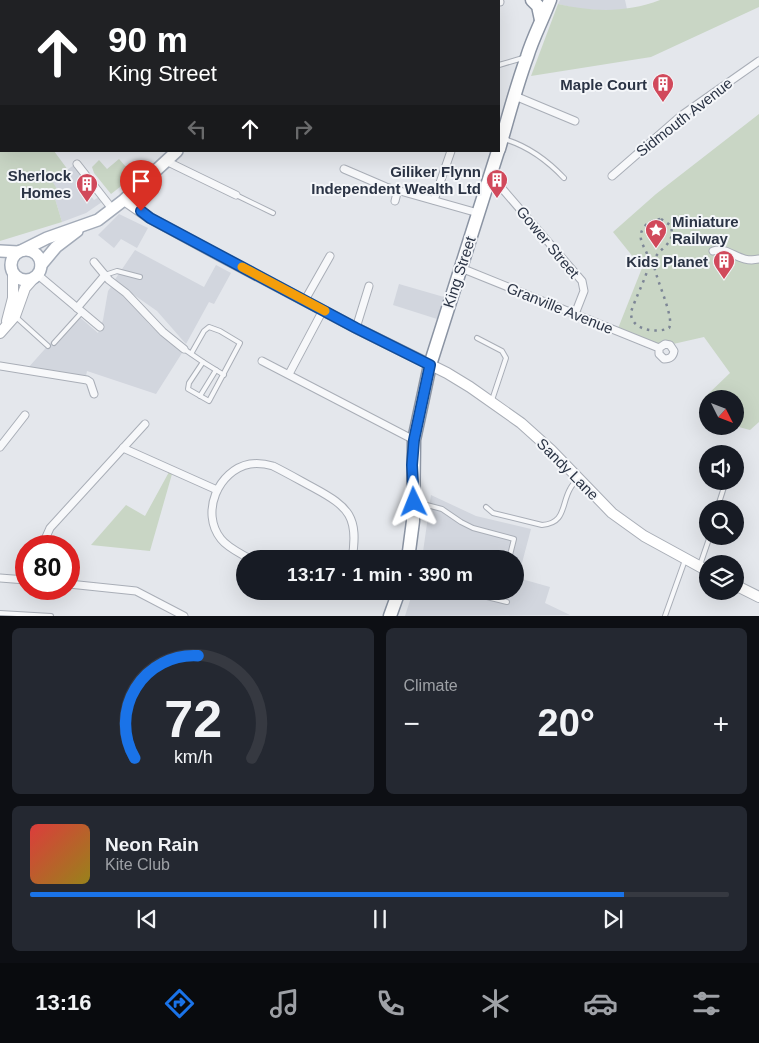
<!DOCTYPE html>
<meta charset="utf-8">
<style>
:root{--surface:#171b24;--page:#242831;--text:#f1f3f6;--muted:#9ea1a6;--line:#363941;--accent:#1a73e8}
body{margin:0;font-family:Helvetica,sans-serif;background:var(--page);color:var(--text);height:100vh;display:flex;flex-direction:column;font-size:19px;white-space:nowrap}
*{box-sizing:border-box;margin:0}
p{font-size:16px;color:var(--muted)}
.icon{flex:none;width:28px;height:28px;fill:none;stroke:currentColor;stroke-width:2;stroke-linecap:round;stroke-linejoin:round}
.map{position:relative;height:616px;overflow:hidden}
.panel{display:flex;flex-direction:column;gap:12px;padding:12px;background:#0d0f14;flex:1}
.panel>*{flex:none}
.hud{position:absolute;left:0px;top:0px;width:500px;height:152px;box-shadow:0 5px 20px #0002;background:#202124;color:#fff;overflow:hidden}
.needle{width:32px;rotate:132deg}
.fabs{position:absolute;left:699px;top:390px;display:grid;gap:10px}
.fabs a{display:grid;place-items:center;width:45px;height:45px;border-radius:50%;background:var(--surface);box-shadow:0 5px 20px #0002;font-size:25px}
.speed{position:absolute;left:15px;top:535px;display:flex;gap:10px;font-size:25px;font-weight:700;text-align:center}
.speed>*{display:grid;place-content:center;width:65px;height:65px;border-radius:50%;background:var(--surface);box-shadow:0 5px 20px #0002;line-height:1}
.speed .limit{border:8px solid #d22;background:#fff;color:#111}
.pin{position:absolute;display:grid;place-items:center;width:42px;height:42px;color:#fff;margin:-51px -21px;border-radius:50% 50% 50% 0;rotate:-45deg;box-shadow:0 0 5px #0007}
.pin .icon{rotate:45deg}
.me{position:absolute;width:55px;margin:-28px;rotate:358deg;stroke-linejoin:round;filter:drop-shadow(0 0 4px #0008)}
.turn{display:flex;align-items:center;gap:18px;height:105px;padding:0 25px;font-size:22px}
.turn .icon{width:65px;height:65px;stroke-width:2.5}
.turn b{display:block;font-size:35px;line-height:42px}
.lanes{display:flex;align-items:center;height:48px;padding:0 25px;background:#0003;justify-content:center;gap:25px;direction:ltr}
.lanes .off{opacity:.35}
.big{font-size:38px;font-weight:700;line-height:1.1}
.panel .card{flex:1;display:flex;flex-direction:column;justify-content:center;gap:8px;min-width:0;padding:0 18px;border-radius:8px;background:var(--page)}
.panel .dial{align-items:center;gap:0}
.dial svg{height:130px;overflow:visible;fill:none;stroke:var(--line);stroke-width:7;stroke-linecap:round;text-anchor:middle}
.dial text{fill:var(--text);stroke:none}
.song{display:flex;align-items:center;gap:15px}
.cover{width:60px;height:60px;border-radius:8px;background:linear-gradient(135deg,hsl(0 70% 55%),hsl(50 70% 35%))}
.played{height:5px;border-radius:2px;background:linear-gradient(90deg,var(--accent) 85%,var(--line) 85%)}
.keys{display:flex;justify-content:space-around;direction:ltr}
.heat{display:flex;justify-content:space-between;align-items:center;font-size:28px;direction:ltr}
.panel .tiles{flex:1;display:grid;gap:12px;grid-template-columns:1fr 1fr}
.card:last-child{grid-column:span 2}
.trip{position:absolute;left:236px;top:550px;width:288px;height:50px;border-radius:25px;background:var(--surface);box-shadow:0 5px 20px #0002;font-weight:700;line-height:50px;text-align:center}
.tabs{display:flex;height:80px;justify-content:space-around;align-items:center;background:#090b0e;color:var(--muted)}
.tabs .icon{width:35px;height:35px}
.tabs .on{color:var(--accent)}
.tabs b{font-size:22px;color:var(--text)}
.map>svg:first-child{display:block}
</style>
<div class="map">
<svg width="759" height="616" viewBox="0 0 759 616">
<rect width="100%" height="100%" fill="#e4e7ec"/>
<g fill="#d2d6de">
<path d="M560,0H625L627,9L618,11L579,9L558,4Z"/>
<path d="M74,165L93,189L88,193L94,200L99,197L102,202L86,213L62,222L53,192L52,181Z"/>
<path d="M119,214L148,228L137,248L121,239L114,248L98,235Z"/>
<path d="M135,250L204,287L216,265L231,273L214,304L209,302L186,344L157,311L114,281Z"/>
<path d="M399,284L444,297L437,319L393,305Z"/>
<path d="M111,287L118,291L137,309L149,324L182,353L156,394L87,371L86,376L28,368L76,314L98,333L103,320L108,291Z"/>
<path d="M431,495L476,516L531,529L518,578L550,587L545,603L570,615L405,616L413,591H515V559H422Z"/>
</g>
<g fill="#c9d6c5">
<path d="M660,0H759V7L651,57L531,76L558,4C593,12 626,13 660,0Z"/>
<path d="M0,85L1,151H54L68,170L52,181L57,189L53,192L62,222L0,241Z"/>
<path d="M759,114V422L750,430L735,426V399H708L707,415L704,398L730,373L704,337L660,347L617,331L642,268L613,232L656,194Z"/>
<path d="M119,159L134,176L111,194L94,173L92,167L99,160L107,169Z"/>
<path d="M169,472L172,474L150,551L91,545L126,505L145,516Z"/>
</g>
<g fill="none" stroke-linecap="round" stroke-linejoin="round">
<g stroke="#a9aeb7" stroke-width="6">
<g id="lane">
<path d="M99,0L100,1"/>
<path d="M427,1V0"/>
<path d="M499,65L523,58"/>
<path d="M504,139C528,146 546,159 564,178"/>
<path d="M236,195L273,213"/>
<path d="M105,275L117,271L140,277"/>
<path d="M16,317L48,346"/>
<path d="M477,338L502,351L506,358L492,400"/>
<path d="M54,343L82,312"/>
<path d="M184,349L203,362L189,383L188,389L209,401L240,343L220,331L209,327L204,331L191,354"/>
<path d="M203,362L224,375"/>
<path d="M200,396L216,370"/>
<path d="M415,502L442,509L461,522L473,528L514,539L509,559"/>
<path d="M486,507L493,513L542,525C566,523 561,505 570,489C572,485 575,482 577,479"/>
<path d="M717,509L726,481"/>
<path d="M700,565L710,536"/>
<path d="M484,591L487,597L507,602"/>
<path d="M0,613L51,616"/>
<path d="M665,616L685,560"/>
</g>
</g>
<g stroke="#a9aeb7" stroke-width="9">
<g id="street">
<path d="M159,0L160,1"/>
<path d="M226,0L227,1"/>
<path d="M468,0L487,1"/>
<path d="M72,1V0"/>
<path d="M178,1L179,0"/>
<path d="M282,1V0"/>
<path d="M492,1V0"/>
<path d="M499,2H500"/>
<path d="M0,80L1,81"/>
<path d="M515,96L575,121"/>
<path d="M166,161L236,195"/>
<path d="M77,164L113,210"/>
<path d="M344,169L386,187L478,213"/>
<path d="M612,176L682,115L759,61"/>
<path d="M489,180L500,186L582,281L584,291L575,314"/>
<path d="M434,200L451,151"/>
<path d="M395,201L398,189"/>
<path d="M713,251C730,246 738,264 759,259"/>
<path d="M94,262L109,280L126,293L163,332L184,349"/>
<path d="M461,268L659,348V354L664,359C670,359 673,357 674,351L670,345L665,344L659,348"/>
<path d="M38,275L100,327"/>
<path d="M305,300L330,256"/>
<path d="M77,308L105,275"/>
<path d="M356,328L369,286"/>
<path d="M262,361L414,440"/>
<path d="M0,366L87,380L90,382L94,394"/>
<path d="M289,374L323,310"/>
<path d="M0,447L25,415"/>
<path d="M123,448L217,490"/>
<path d="M42,546L50,528L145,424"/>
<path d="M250,559C240,553 228,548 221,539C200,513 218,470 250,464C258,463 266,464 273,466C287,473 301,481 314,488C349,507 359,517 352,559"/>
<path d="M0,578L26,580"/>
<path d="M69,584L136,591L184,616"/>
</g>
</g>
<g stroke="#a9aeb7" stroke-width="12">
<g id="secondary">
<path d="M311,0L312,1"/>
<path d="M124,200L150,218L218,255L356,328L447,373L470,387L521,423L551,450L612,513L644,536L708,571"/>
<path d="M7,321L13,298V274"/>
<path d="M0,333L15,316L25,288L33,279"/>
<path d="M735,585L759,597"/>
</g>
</g>
<g stroke="#a3abb8" stroke-width="14">
<g id="primary">
<path d="M327,1L328,0"/>
<circle cx="26" cy="265" r="15"/>
<path d="M23,250L47,238L98,220L124,200L177,151"/>
<path d="M0,251L18,252"/>
<path d="M41,265L56,247L77,231"/>
</g>
</g>
<g stroke="#8b94a3" stroke-width="15">
<g id="highway">
<path d="M532,0L538,6L541,20"/>
<path d="M499,149C508,118 516,87 527,57C533,37 543,19 550,0"/>
<path d="M408,559L413,521L414,440L430,365L498,151"/>
<path d="M390,616L399,591"/>
</g>
</g>
<use href="#lane" stroke="#f7f8fa" stroke-width="4"/>
<use href="#street" stroke="#f7f8fa" stroke-width="7"/>
<use href="#secondary" stroke="#fff" stroke-width="10"/>
<use href="#primary" stroke="#fff" stroke-width="11"/>
<use href="#highway" stroke="#fff" stroke-width="12"/>
<path stroke="#7d8696" stroke-width="2.5" stroke-dasharray="2.5 5" stroke-linecap="butt" d="M661,219L670,225C679,246 652,249 654,265C656,280 675,318 669,328C656,334 630,330 631,312C635,299 647,276 649,264C650,250 634,241 644,227C649,221 654,220 661,219Z"/>
</g>
<g fill="none" stroke-linecap="round" stroke-linejoin="round">
<g stroke="#114b97" stroke-width="12">
<path id="route" d="M141,211L150,218L356,328L430,365L414,440L412,465L414,502"/>
</g>
<use href="#route" stroke="#1a73e8" stroke-width="9"/>
<path stroke="#f59e0b" stroke-width="9" d="M242,267L325,311"/>
</g>
<defs>
<g id="building-pin" transform="scale(1.125)"><path d="M0 17L-7.5 6A9.5 9.5 0 1 1 7.5 6Z" fill="#d1495b" stroke="#f4f6f9"/><path d="M-4-6H4V6H1V3H-1V6H-4ZM-2.5-4.3h1.7v1.8h-1.7ZM.8-4.3h1.7v1.8H.8ZM-2.5-1h1.7V.8h-1.7ZM.8-1h1.7V.8H.8Z" fill="#fff"/></g>
<g id="sight-pin" transform="scale(1.125)"><path d="M0 17L-7.5 6A9.5 9.5 0 1 1 7.5 6Z" fill="#d1495b" stroke="#f4f6f9"/><path d="M0-6L1.8-2.2L6-1.7L2.9 1.2L3.7 5.4L0 3.3L-3.7 5.4L-2.9 1.2L-6-1.7L-1.8-2.2Z" fill="#fff"/></g>
</defs>
<g fill-rule="evenodd">
<use href="#building-pin" x="663" y="84"/>
<use href="#building-pin" x="497" y="180"/>
<use href="#building-pin" x="87" y="184"/>
<use href="#sight-pin" x="656" y="230"/>
<use href="#building-pin" x="724" y="261"/>
</g>
<g text-anchor="middle" dominant-baseline="central" stroke-width="4" stroke-linejoin="round" paint-order="stroke">
<g font-size="15" font-weight="bold" fill="#2b3445" stroke="#f4f6f9" text-anchor="end">
<text x="647" y="84">Maple Court</text>
<text x="481" y="171">Giliker Flynn<tspan x="481" dy="17">Independent Wealth Ltd</tspan></text>
<text x="71" y="175">Sherlock<tspan x="71" dy="17">Homes</tspan></text>
<text x="672" y="221" text-anchor="start">Miniature<tspan x="672" dy="17">Railway</tspan></text>
<text x="708" y="261">Kids Planet</text>
</g>
<g font-size="15" fill="#2b3445" stroke="#f4f6f9">
<text transform="translate(684 117) rotate(-38)">Sidmouth Avenue</text>
<text transform="translate(548 242) rotate(50)">Gower Street</text>
<text transform="translate(459 272) rotate(-72)">King Street</text>
<text transform="translate(560 308) rotate(22)">Granville Avenue</text>
<text transform="translate(568 469) rotate(45)">Sandy Lane</text>
</g>
</g>
</svg>
<div class="fabs">
<a><svg class="needle" viewBox="-14 -14 28 28"><path d="M0-13l5 13h-10z" fill="#e53935"/><path d="M0 13l5-13h-10z" fill="#9ea1a6"/></svg></a>
<a><svg class="icon" aria-label="sound" viewBox="0 0 24 24"><path d="M4 9h4l5-4v14l-5-4H4zM17 9q2 3 0 6"/></svg></a>
<a><svg class="icon" aria-label="search" viewBox="0 0 24 24"><circle cx="10" cy="10" r="6"/><path d="M15 15l6 6"/></svg></a>
<a><svg class="icon" aria-label="layers" viewBox="0 0 24 24"><path d="M12 4l9 5-9 5-9-5zM3 14l9 5 9-5"/></svg></a>
</div>
<div class="speed"><div class="limit">80</div></div>
<div class="pin" style="left:141px;top:211px;background:#d93025"><svg class="icon" aria-label="arrive" viewBox="0 0 24 24"><path d="M6 21V4h12l-3 4 3 4H6"/></svg></div>
<svg class="me" style="left:414px;top:502px" viewBox="-20 -20 40 40"><path d="M0-17L14 15 0 8-14 15z" fill="#1a73e8" stroke="#fff" stroke-width="4"/></svg>
<div class="trip">13:17 · 1 min · 390 m</div>
<div class="hud">
<div class="turn"><svg class="icon" aria-label="ahead" viewBox="0 0 24 24"><path d="M12 20V5M6 11l6-6 6 6"/></svg><div><b>90 m</b>King Street</div></div>
<div class="lanes"><svg class="icon off" aria-label="left" viewBox="0 0 24 24"><path d="M17 20v-9H6M10 6l-5 5 5 5"/></svg><svg class="icon" aria-label="ahead" viewBox="0 0 24 24"><path d="M12 20V5M6 11l6-6 6 6"/></svg><svg class="icon off" aria-label="right" viewBox="0 0 24 24"><path d="M7 20v-9h11M14 6l5 5-5 5"/></svg></div>
</div>
</div>
<section class="panel">
<div class="tiles">
<div class="card dial"><svg viewBox="0 0 100 80">
<path d="M14 69A42 42 0 1 1 86 69"/>
<path d="M14 69A42 42 0 0 1 53 6" stroke="#1a73e8"/>
<text x="50" y="56" font-size="32" font-weight="700">72</text>
<text x="50" y="72" font-size="11">km/h</text>
</svg></div>
<div class="card"><p>Climate</p>
<div class="heat"><a>−</a><b class="big">20°</b><a>+</a></div>
</div>
<div class="card">
<div class="song"><i class="cover"></i><div><b>Neon Rain</b><p>Kite Club</p></div></div>
<div class="played"></div>
<div class="keys"><svg class="icon" aria-label="previous" viewBox="0 0 24 24"><path d="M18 5L8 12l10 7zM5 5v14"/></svg><svg class="icon" aria-label="pause" viewBox="0 0 24 24"><path d="M8 5v14M16 5v14"/></svg><svg class="icon" aria-label="next" viewBox="0 0 24 24"><path d="M6 5l10 7-10 7zM19 5v14"/></svg></div>
</div>
</div>
</section>
<nav class="tabs">
<b>13:16</b>
<svg class="icon on" aria-label="directions" viewBox="0 0 24 24"><path d="M12 3l9 9-9 9-9-9zM9 14v-3h6M13 9l2 2-2 2"/></svg>
<svg class="icon" aria-label="music" viewBox="0 0 24 24"><path d="M9 18V5l10-2v13"/><circle cx="6" cy="18" r="3"/><circle cx="16" cy="16" r="3"/></svg>
<svg class="icon" aria-label="phone" viewBox="0 0 24 24"><path d="M5 4h4l2 5-3 2q2 4 5 5l2-3 5 2v4C11 20 4 13 5 4z"/></svg>
<svg class="icon" aria-label="climate" viewBox="0 0 24 24"><path d="M12 3v18M4 7l16 10M4 17L20 7"/></svg>
<svg class="icon" aria-label="car" viewBox="0 0 24 24"><path d="M5 17H2v-5l4-1 3-4h7l3 4 3 1v5h-3M9 17h6M6 11h13"/><circle cx="7" cy="17" r="2"/><circle cx="17" cy="17" r="2"/></svg>
<svg class="icon" aria-label="filters" viewBox="0 0 24 24"><path d="M4 7h16M4 17h16"/><circle cx="9" cy="7" r="2"/><circle cx="15" cy="17" r="2"/></svg>
</nav>
